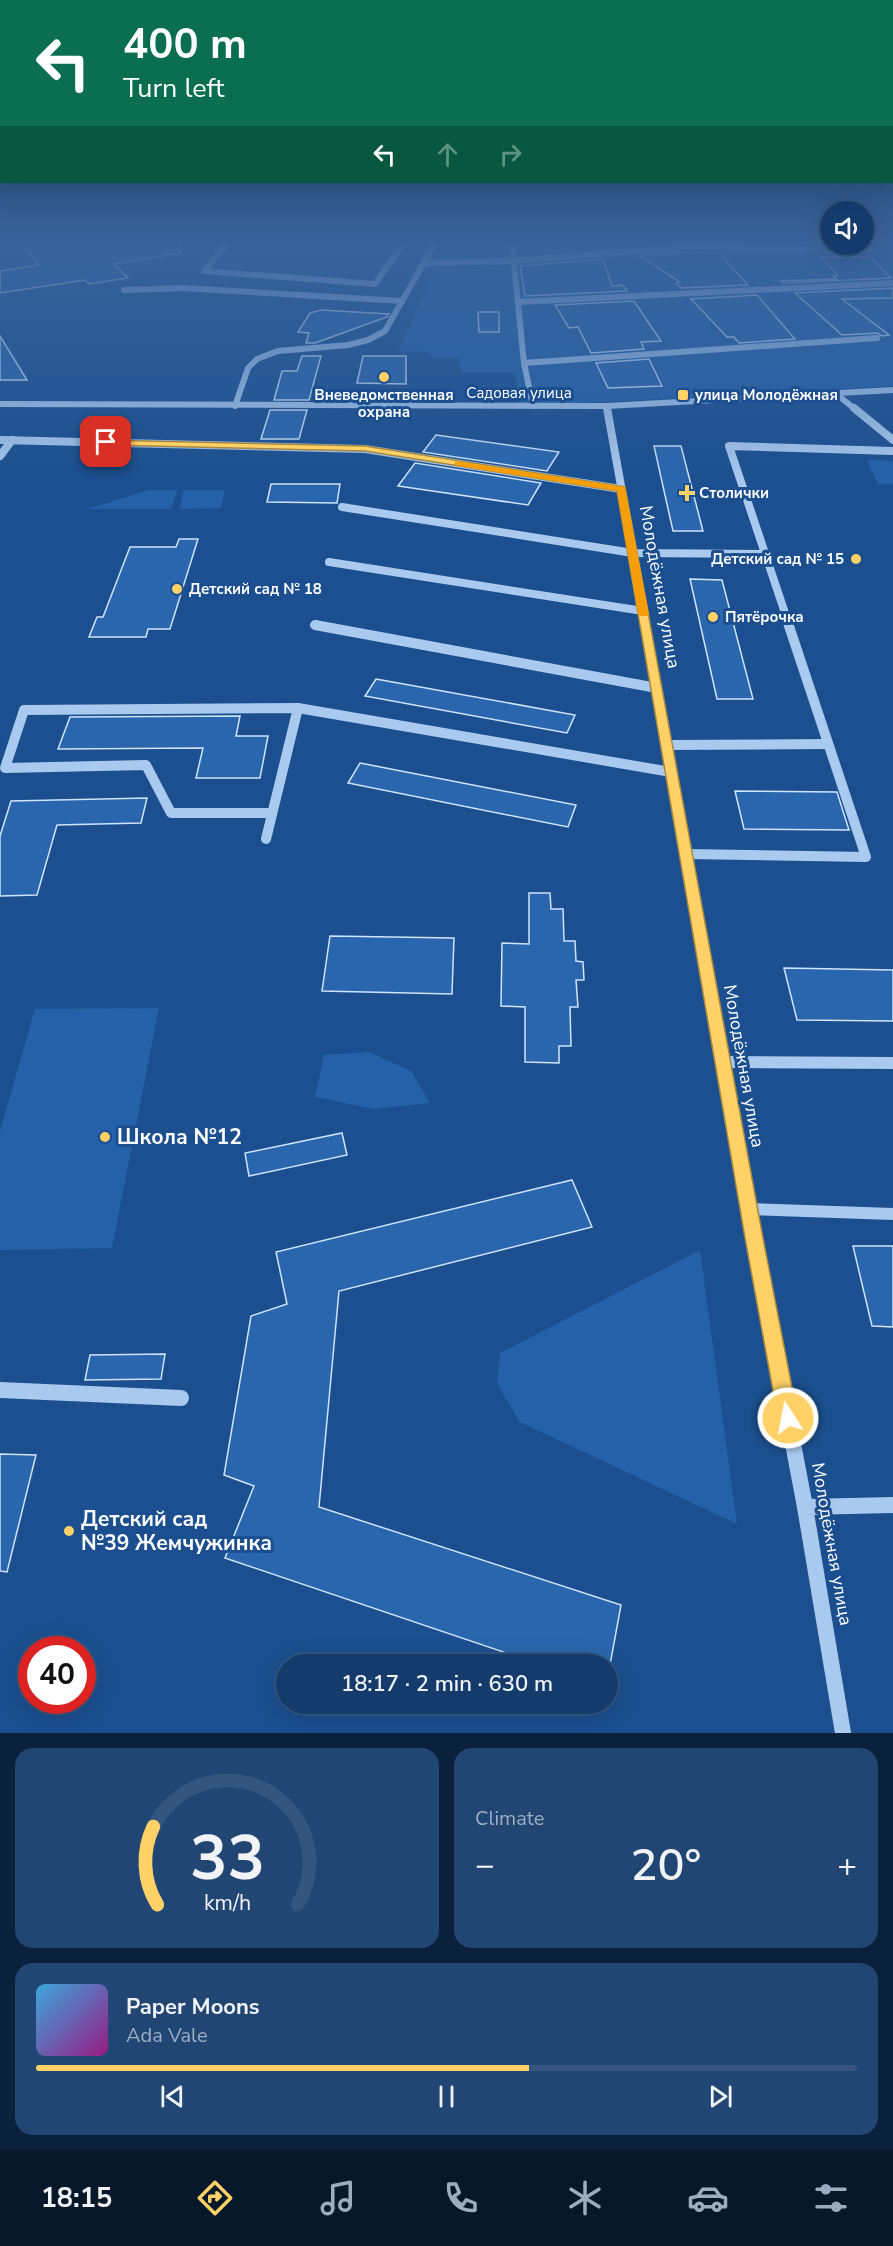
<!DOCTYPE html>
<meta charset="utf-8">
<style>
:root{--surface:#143b6b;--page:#214673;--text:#f1f3f6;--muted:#9dadc1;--line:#33557e;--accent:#ffd166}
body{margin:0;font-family:"Nunito Sans",sans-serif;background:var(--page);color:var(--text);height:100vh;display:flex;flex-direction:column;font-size:22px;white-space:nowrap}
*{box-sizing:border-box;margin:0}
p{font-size:20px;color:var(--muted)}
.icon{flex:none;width:33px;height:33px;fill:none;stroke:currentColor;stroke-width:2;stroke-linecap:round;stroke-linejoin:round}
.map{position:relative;height:1733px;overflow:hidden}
.drawer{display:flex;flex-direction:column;gap:15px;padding:15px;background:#0b203b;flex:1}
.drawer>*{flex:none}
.top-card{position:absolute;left:0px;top:0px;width:894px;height:183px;box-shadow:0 6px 24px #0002,0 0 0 2px var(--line);background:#0b6e4f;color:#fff;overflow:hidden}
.tools{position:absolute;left:820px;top:201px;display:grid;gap:12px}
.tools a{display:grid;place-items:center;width:54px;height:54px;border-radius:50%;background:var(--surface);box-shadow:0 6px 24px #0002,0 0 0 2px var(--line);font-size:30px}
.speed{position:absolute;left:18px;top:1636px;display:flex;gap:12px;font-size:30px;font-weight:700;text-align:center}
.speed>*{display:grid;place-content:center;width:78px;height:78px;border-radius:50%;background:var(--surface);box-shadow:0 6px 24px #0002,0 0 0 2px var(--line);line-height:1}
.speed .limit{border:9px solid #d22;background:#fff;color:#111}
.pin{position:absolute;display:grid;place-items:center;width:51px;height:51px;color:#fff;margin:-26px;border-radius:12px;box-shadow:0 3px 9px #0006}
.me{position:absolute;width:66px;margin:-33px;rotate:349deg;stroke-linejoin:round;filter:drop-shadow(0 0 4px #0008)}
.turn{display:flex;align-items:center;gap:21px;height:126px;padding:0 24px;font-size:27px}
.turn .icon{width:78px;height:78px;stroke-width:2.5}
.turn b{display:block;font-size:42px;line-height:51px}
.lanes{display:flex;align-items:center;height:57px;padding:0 24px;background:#0003;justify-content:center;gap:30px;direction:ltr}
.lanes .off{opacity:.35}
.big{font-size:45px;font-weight:600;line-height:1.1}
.drawer .tile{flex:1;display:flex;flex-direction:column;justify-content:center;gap:9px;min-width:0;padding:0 21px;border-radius:18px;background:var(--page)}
.drawer .dial{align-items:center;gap:0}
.dial svg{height:156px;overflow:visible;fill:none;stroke:var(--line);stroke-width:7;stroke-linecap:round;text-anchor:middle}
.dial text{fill:var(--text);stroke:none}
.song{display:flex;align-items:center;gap:18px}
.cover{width:72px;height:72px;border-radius:9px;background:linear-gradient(135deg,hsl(200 70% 55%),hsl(310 70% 35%))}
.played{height:6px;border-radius:3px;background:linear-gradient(90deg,var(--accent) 60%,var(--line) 60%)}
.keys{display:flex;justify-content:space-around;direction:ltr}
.heat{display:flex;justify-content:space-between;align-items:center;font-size:33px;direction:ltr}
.drawer .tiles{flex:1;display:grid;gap:15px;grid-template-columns:1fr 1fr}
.tile:last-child{grid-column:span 2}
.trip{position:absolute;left:276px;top:1654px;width:342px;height:60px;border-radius:30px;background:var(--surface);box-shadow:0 6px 24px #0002,0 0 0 2px var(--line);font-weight:600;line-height:60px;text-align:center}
.menu{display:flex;height:96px;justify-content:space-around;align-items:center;background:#08182b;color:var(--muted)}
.menu .icon{width:42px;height:42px}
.menu .active{color:var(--accent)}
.menu b{font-size:27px;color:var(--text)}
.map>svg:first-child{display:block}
</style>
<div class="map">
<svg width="893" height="1733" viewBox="0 0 893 1733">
<rect width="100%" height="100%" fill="#1b4f8f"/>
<g fill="#2461a8">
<path d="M447,243H831V244L893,243V386L604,402L519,404L515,373H462L459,358H435L427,352L398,351Z"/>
<path d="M867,460L893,461V484H878Z"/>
<path d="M148,490H177L171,509H88Z"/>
<path d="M184,490H225L221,508L179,509Z"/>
<path d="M159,1008L112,1248L0,1250V1131L35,1009Z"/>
<path d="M369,1052L411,1071L430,1103L374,1109L315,1097L324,1055Z"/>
<path d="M700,1250L737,1524L520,1422L497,1384L500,1353Z"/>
</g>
<g fill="#2a66ad" stroke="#cfe3fa" stroke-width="1.5">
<path d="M20,243H180L181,253L114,264L128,278L89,284L85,280L0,293V271L39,265Z"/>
<path d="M688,252L719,253L748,285L681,288L676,283L680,282L640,256Z"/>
<path d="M821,257H870L891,278L784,283L781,281L836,279L833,276L838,275Z"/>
<path d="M603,259L612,286L623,285L627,291L525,296L520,266Z"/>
<path d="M893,288V298L842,299L889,335L882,336L877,333L842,335L795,293Z"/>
<path d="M757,295L795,339L739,343L734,337H727L691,299Z"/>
<path d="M634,301L661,341L641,342L644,349L591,353L578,327L569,328L555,305Z"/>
<path d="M321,310L389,314L387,317L315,343H306L309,333L298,332L310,313Z"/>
<path d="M478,312H499V332H479Z"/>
<path d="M0,336L27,380H0Z"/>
<path d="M302,356H321L309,400H274L282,371H297Z"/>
<path d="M363,356H406V384L357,383Z"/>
<path d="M649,359L662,386L608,388L596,363Z"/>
<path d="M270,410H307L299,439H261Z"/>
<path d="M436,435L559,452L547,471L423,452Z"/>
<path d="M654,446H681L703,531H673Z"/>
<path d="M415,463L541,483L528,505L398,486Z"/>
<path d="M271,484H340L337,503L267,502Z"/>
<path d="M179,539H198L170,629H148L146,637H89L97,617H103L130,547H176Z"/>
<path d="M690,579L722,580L753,699H717Z"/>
<path d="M376,679L575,715L567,733L365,696Z"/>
<path d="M240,716L236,736H268L260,778H196L203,748L58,749L70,717Z"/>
<path d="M360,763L576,805L568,827L348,783Z"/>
<path d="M735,791L837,792L849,830L744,829Z"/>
<path d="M147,798L141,823L57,825L37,895L0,896V836L11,801Z"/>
<path d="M529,893H550L551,909H563L564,941H575L576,961L583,962L584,980H576L578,1007H570L571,1046H559V1063L525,1062V1007L501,1006L502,943L529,944Z"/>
<path d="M330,936L454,938L452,994L322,991Z"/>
<path d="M784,968L893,970V1021L797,1020Z"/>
<path d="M342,1133L347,1155L249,1176L245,1153Z"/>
<path d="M572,1180L592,1227L339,1291L319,1507L621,1605L610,1665H542L225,1558L254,1486L224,1475L251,1316L287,1304L276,1252Z"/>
<path d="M853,1246H893V1327L872,1326Z"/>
<path d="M165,1354L161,1379L85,1380L90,1355Z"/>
<path d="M0,1454L36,1455L7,1572L0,1571Z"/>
</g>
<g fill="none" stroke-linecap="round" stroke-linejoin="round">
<g stroke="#a9c9ee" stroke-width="6">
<path d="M512,243L524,363L533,406"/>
<path d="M227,244L204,271L375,284L404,243"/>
<path d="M423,263L513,261L688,247L841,251L871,249"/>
<path d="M124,290L184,288L402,301"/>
<path d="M518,302L893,283"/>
<path d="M524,363L877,338"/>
<path d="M835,393L855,409"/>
<path d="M0,404L607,406L893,390"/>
<path d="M235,406L248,368L257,359L278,351L348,345L368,340L385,331L435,243"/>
<path d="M607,406L608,409"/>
</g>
<g stroke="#a9c9ee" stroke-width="8">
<path d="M607,408L646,625"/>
<path d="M854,408L893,440"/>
<path d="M0,440L365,449L621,489"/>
<path d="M0,456L12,440"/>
<path d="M342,507L633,553L765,554"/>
<path d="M329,562L643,611"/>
<path d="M789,625L729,446L893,451"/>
</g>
<g stroke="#a9c9ee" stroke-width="10">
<path d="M645,623L695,904"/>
<path d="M315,625L657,688"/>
<path d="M667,745L828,744"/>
<path d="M272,813H171L146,765L5,768L24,710L298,708L671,772"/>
<path d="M266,839L298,708"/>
<path d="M686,854L866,857L788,623"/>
</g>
<g stroke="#a9c9ee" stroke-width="12">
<path d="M695,902L759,1265"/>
<path d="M722,1062L893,1063"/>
<path d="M749,1209L893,1214"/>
</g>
<g stroke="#a9c9ee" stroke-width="16">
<path d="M759,1264L805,1507L843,1733"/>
<path d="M0,1390L181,1398"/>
<path d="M805,1507L893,1505"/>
</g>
</g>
<linearGradient id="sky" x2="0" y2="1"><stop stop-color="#0f2b4f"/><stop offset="0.5" stop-color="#39639b"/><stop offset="1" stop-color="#39639b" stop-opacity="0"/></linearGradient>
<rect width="893" height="485" fill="url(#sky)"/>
<path fill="#ffd166" stroke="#a68842" stroke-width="1.5" d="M103,440L365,446L625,487L763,1238L798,1418L795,1424L788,1427L781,1424L778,1418L745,1238L617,491L365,451L106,445L103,444Z"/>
<path fill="#f59e0b" d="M455,461L625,487L649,614L647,616H640L638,614L617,491L458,466L455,465Z"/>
<g fill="#ffd166" stroke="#1b4f8f" stroke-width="2">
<circle cx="384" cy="377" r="6"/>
<rect x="677" y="389" width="12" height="12" rx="3"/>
<path d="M684 484h6v6h6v6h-6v6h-6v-6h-6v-6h6z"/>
<circle cx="856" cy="559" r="6"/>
<circle cx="177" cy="589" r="6"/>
<circle cx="713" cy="617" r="6"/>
<circle cx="105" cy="1137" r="6"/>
<circle cx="69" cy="1531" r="6"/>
</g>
<g text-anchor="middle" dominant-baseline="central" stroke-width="6" stroke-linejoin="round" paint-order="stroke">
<g font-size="15" fill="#fff" stroke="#1b4f8f">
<text x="519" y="393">Садовая улица</text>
</g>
<g font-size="15" font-weight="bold" fill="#fff" stroke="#1b4f8f" text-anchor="start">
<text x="384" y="395" text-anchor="middle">Вневедомственная<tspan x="384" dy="17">охрана</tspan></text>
<text x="695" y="395">улица Молодёжная</text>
<text x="699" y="493">Столички</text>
<text x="844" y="559" text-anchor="end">Детский сад № 15</text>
<text x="189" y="589">Детский сад № 18</text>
<text x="725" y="617">Пятёрочка</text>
</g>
<g font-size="18" fill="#fff" stroke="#1b4f8f">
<text transform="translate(660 587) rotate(80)">Молодёжная улица</text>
<text transform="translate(744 1066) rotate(80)">Молодёжная улица</text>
<text transform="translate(832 1544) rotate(80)">Молодёжная улица</text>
</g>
<g font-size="21" font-weight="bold" fill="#fff" stroke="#1b4f8f" text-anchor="start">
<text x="117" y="1137">Школа №12</text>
<text x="81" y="1519">Детский сад<tspan x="81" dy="24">№39 Жемчужинка</tspan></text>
</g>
</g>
</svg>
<div class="tools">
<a><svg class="icon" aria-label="sound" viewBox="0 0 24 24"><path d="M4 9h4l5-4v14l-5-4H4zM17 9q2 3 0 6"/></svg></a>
</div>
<div class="speed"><div class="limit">40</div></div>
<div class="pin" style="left:106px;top:442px;background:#d93025"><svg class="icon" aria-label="arrive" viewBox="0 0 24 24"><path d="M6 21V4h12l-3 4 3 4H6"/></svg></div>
<svg class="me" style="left:788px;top:1418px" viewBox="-20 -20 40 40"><circle r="17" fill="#ffd166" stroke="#fff" stroke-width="3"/><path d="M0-11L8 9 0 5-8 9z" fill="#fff"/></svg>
<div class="trip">18:17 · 2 min · 630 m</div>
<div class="top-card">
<div class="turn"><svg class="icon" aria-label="left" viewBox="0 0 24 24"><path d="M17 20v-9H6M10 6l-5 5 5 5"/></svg><div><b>400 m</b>Turn left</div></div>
<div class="lanes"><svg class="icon" aria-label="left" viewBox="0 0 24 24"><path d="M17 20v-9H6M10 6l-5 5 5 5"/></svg><svg class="icon off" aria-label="ahead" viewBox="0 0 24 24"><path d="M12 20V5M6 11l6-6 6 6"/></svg><svg class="icon off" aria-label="right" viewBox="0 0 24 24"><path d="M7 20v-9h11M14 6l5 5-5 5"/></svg></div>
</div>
</div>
<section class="drawer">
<div class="tiles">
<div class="tile dial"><svg viewBox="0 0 100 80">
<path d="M14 69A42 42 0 1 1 86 69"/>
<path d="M14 69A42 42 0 0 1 12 29" stroke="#ffd166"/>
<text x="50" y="56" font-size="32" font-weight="700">33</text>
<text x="50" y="72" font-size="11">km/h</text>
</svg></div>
<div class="tile"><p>Climate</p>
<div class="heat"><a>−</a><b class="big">20°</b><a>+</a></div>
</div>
<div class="tile">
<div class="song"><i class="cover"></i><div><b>Paper Moons</b><p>Ada Vale</p></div></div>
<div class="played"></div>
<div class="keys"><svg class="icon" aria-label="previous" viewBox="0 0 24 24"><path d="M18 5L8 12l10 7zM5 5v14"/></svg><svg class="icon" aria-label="pause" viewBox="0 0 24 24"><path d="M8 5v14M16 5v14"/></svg><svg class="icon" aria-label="next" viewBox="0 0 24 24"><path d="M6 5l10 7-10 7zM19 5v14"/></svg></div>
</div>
</div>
</section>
<nav class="menu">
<b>18:15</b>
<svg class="icon active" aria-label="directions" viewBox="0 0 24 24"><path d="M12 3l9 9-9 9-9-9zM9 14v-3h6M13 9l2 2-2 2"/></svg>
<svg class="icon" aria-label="music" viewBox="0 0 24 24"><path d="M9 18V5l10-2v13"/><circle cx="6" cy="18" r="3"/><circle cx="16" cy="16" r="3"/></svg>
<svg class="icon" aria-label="phone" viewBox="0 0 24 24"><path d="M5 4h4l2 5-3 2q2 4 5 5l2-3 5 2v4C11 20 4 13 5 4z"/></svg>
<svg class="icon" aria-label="climate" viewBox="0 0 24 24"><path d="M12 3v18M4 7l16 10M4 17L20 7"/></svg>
<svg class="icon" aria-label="car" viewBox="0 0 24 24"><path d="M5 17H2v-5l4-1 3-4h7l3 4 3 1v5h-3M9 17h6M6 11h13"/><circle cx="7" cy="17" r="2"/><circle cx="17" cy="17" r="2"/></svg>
<svg class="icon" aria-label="filters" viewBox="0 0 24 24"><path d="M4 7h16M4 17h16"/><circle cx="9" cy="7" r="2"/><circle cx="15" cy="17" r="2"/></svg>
</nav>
